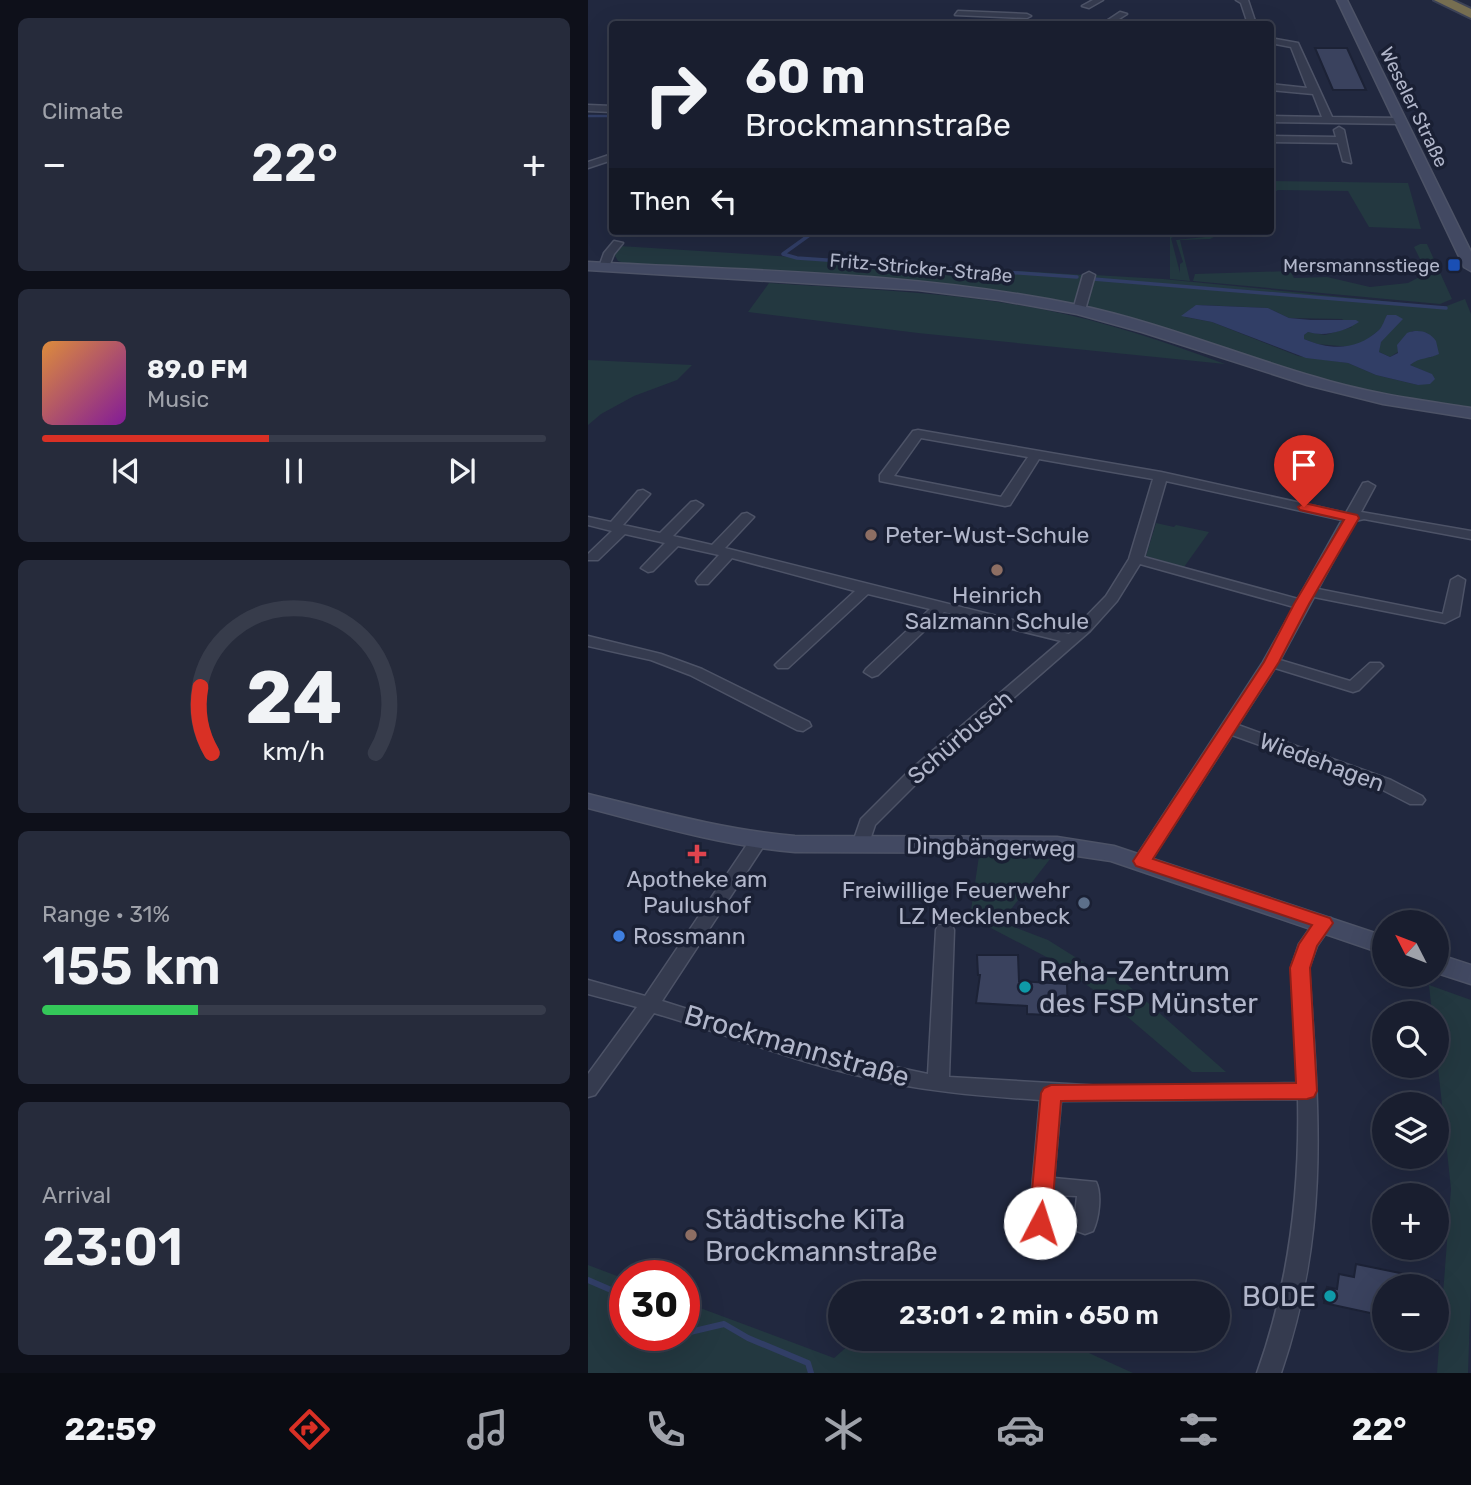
<!DOCTYPE html>
<meta charset="utf-8">
<style>
:root{--surface:#191e2f;--page:#262b3b;--text:#f1f3f6;--muted:#9fa2aa;--line:#373c4b;--accent:#d93025}
body{margin:0;font-family:Rubik,sans-serif;background:var(--page);color:var(--text);height:100vh;display:flex;flex-direction:column;font-size:26px;white-space:nowrap}
*{box-sizing:border-box;margin:0}
p{font-size:23px;color:var(--muted)}
.icon{flex:none;width:38px;height:38px;fill:none;stroke:currentColor;stroke-width:2;stroke-linecap:round;stroke-linejoin:round}
.map{position:relative;flex:1;overflow:hidden}
.drawer{display:flex;flex-direction:column;gap:18px;padding:18px;background:#0e101a;width:588px}
.drawer>*{flex:none}
.guide{position:absolute;left:21px;top:21px;width:665px;height:214px;border-radius:7px;box-shadow:0 7px 28px #0002,0 0 0 2px var(--line);background:#191e2f;color:var(--text);overflow:hidden}
.needle{width:46px;rotate:312deg}
.tools{position:absolute;left:784px;top:910px;display:grid;gap:14px}
.tools a{display:grid;place-items:center;width:77px;height:77px;border-radius:50%;background:var(--surface);box-shadow:0 7px 28px #0002,0 0 0 2px var(--line);font-size:35px}
.speed{position:absolute;left:21px;top:1260px;display:flex;gap:14px;font-size:35px;font-weight:700;text-align:center}
.speed>*{display:grid;place-content:center;width:91px;height:91px;border-radius:50%;background:var(--surface);box-shadow:0 7px 28px #0002,0 0 0 2px var(--line);line-height:1}
.speed .limit{border:10px solid #d22;background:#fff;color:#111}
.pin{position:absolute;display:grid;place-items:center;width:60px;height:60px;color:#fff;margin:-72px -30px;border-radius:50% 50% 50% 0;rotate:-45deg;box-shadow:0 0 7px #0007}
.pin .icon{rotate:45deg}
.me{position:absolute;width:77px;margin:-38px;rotate:5deg;stroke-linejoin:round;filter:drop-shadow(0 0 5px #0008)}
.turn{display:flex;align-items:center;gap:24px;height:147px;padding:0 21px;font-size:32px}
.turn .icon{width:91px;height:91px;stroke-width:2.5}
.turn b{display:block;font-size:49px;line-height:60px}
.then{display:flex;align-items:center;height:66px;padding:0 21px;background:#0003;gap:14px;font-size:26px}
.big{font-size:52px;font-weight:600;line-height:1.1}
.drawer .tile{flex:1;display:flex;flex-direction:column;justify-content:center;gap:10px;min-width:0;padding:0 24px;border-radius:10px;background:var(--page)}
.drawer .dial{align-items:center;gap:0}
.dial svg{height:182px;overflow:visible;fill:none;stroke:var(--line);stroke-width:7;stroke-linecap:round;text-anchor:middle}
.dial text{fill:var(--text);stroke:none}
.song{display:flex;align-items:center;gap:21px}
.cover{width:84px;height:84px;border-radius:10px;background:linear-gradient(135deg,hsl(30 70% 55%),hsl(290 70% 35%))}
.played{height:7px;border-radius:4px;background:linear-gradient(90deg,var(--accent) 45%,var(--line) 45%)}
.keys{display:flex;justify-content:space-around;direction:ltr}
.heat{display:flex;justify-content:space-between;align-items:center;font-size:38px;direction:ltr}
.charge{height:10px;border-radius:5px;background:linear-gradient(90deg,#34c759 31%,var(--line) 0)}
.trip{position:absolute;left:240px;top:1281px;width:402px;height:70px;border-radius:35px;background:var(--surface);box-shadow:0 7px 28px #0002,0 0 0 2px var(--line);font-weight:600;line-height:70px;text-align:center}
.tab-bar{display:flex;height:112px;justify-content:space-around;align-items:center;background:#0a0c13;color:var(--muted)}
.tab-bar .icon{width:49px;height:49px}
.tab-bar .selected{color:var(--accent)}
.tab-bar b{font-size:32px;color:var(--text)}
main{display:flex;flex:1;min-height:0}
.map>svg:first-child{display:block}
</style>
<main>
<section class="drawer">
<div class="tile"><p>Climate</p>
<div class="heat"><a>−</a><b class="big">22°</b><a>+</a></div>
</div>
<div class="tile">
<div class="song"><i class="cover"></i><div><b>89.0 FM</b><p>Music</p></div></div>
<div class="played"></div>
<div class="keys"><svg class="icon" aria-label="previous" viewBox="0 0 24 24"><path d="M18 5L8 12l10 7zM5 5v14"/></svg><svg class="icon" aria-label="pause" viewBox="0 0 24 24"><path d="M8 5v14M16 5v14"/></svg><svg class="icon" aria-label="next" viewBox="0 0 24 24"><path d="M6 5l10 7-10 7zM19 5v14"/></svg></div>
</div>
<div class="tile dial"><svg viewBox="0 0 100 80">
<path d="M14 69A42 42 0 1 1 86 69"/>
<path d="M14 69A42 42 0 0 1 9 40" stroke="#d93025"/>
<text x="50" y="56" font-size="32" font-weight="700">24</text>
<text x="50" y="72" font-size="11">km/h</text>
</svg></div>
<div class="tile"><p>Range · 31%</p><b class="big">155 km</b><div class="charge"></div></div>
<div class="tile"><p>Arrival</p><b class="big">23:01</b></div>
</section>
<div class="map">
<svg width="883" height="1373" viewBox="0 0 883 1373">
<rect width="100%" height="100%" fill="#21283f"/>
<g fill="#233840" fill-rule="evenodd">
<path d="M683,181L820,183L833,229L781,227L760,191L690,190L683,194L688,205L683,207L685,204Z"/>
<path d="M582,231H597L583,238L592,273V264L595,262L588,240L617,237L605,231H637L622,239L592,240L602,281L582,279Z"/>
<path d="M832,244H839L864,299L852,304L605,281L607,274L702,271L706,278L739,277L782,287L820,283L839,273L826,247Z"/>
<path d="M32,246L496,275L489,300L486,303L473,304L412,292L45,266L30,261L26,254Z"/>
<path d="M506,275L575,279L856,307L877,299L883,314V409L752,386L504,310L499,303ZM613,305L680,308L701,318L754,319L764,327L737,335L720,332L716,335V339L729,344L762,347L777,341L794,328L799,315H808L810,323L792,342L791,352L802,357L810,352L824,331L839,333L844,357L832,358L822,365L843,374L830,385L788,375L760,363L710,356L624,322L597,317L605,307Z"/>
<path d="M181,283C272,289 363,292 453,309C516,321 577,342 637,364L330,333L160,312Z"/>
<path d="M0,360L104,365L89,380L46,396L13,414L0,425Z"/>
<path d="M568,523L586,527L588,525L621,532L596,567L558,556Z"/>
<path d="M391,856L462,859L413,922L460,940L519,977L524,971L638,1072H604L522,1002L466,961L382,917Z"/>
<path d="M841,985L883,1000V1285L880,1373H849L863,1189L849,1058V1013H844Z"/>
<path d="M0,1265L37,1279V1335H96V1302L246,1358L268,1339H470L545,1373H0Z"/>
</g>
<path fill="#313e66" d="M608,305L680,308L701,318L723,320H768L771,322C756,332 736,337 720,332L716,335V339C744,351 769,350 791,330C795,326 796,320 799,315H808L815,319L793,342L791,352L802,357L810,353L809,345L819,333C830,329 841,331 848,341L851,354C841,359 832,357 822,365L844,374L847,379L842,384L830,385L788,375L760,363L718,358L624,322L593,316Z"/>
<g fill="none" stroke-linecap="round" stroke-linejoin="round">
<path stroke="#313e66" stroke-width="2.5" d="M0,116H24"/>
<g stroke="#313e66" stroke-width="3.5">
<path d="M227,231L195,254L209,258L489,277"/>
<path d="M505,279L858,308"/>
</g>
<g stroke="#313e66" stroke-width="6">
<path d="M0,1280L37,1296"/>
<path d="M96,1328L102,1332L136,1324L160,1338L220,1363L223,1373"/>
</g>
</g>
<g fill="#3a425e" stroke="#1c2236" stroke-width="2">
<path d="M727,48H759L778,90H745Z"/>
<path d="M389,955H430L431,981L479,984L480,1016L439,1014V1006L388,1003L392,975H390Z"/>
<path d="M768,1264L851,1281V1286H796V1316L736,1303L739,1287L749,1289L751,1274L766,1277Z"/>
</g>
<g fill="none" stroke-linecap="round" stroke-linejoin="round">
<g stroke="#4d5367" stroke-width="3">
<g id="street">
<path d="M505,0H515L501,8L494,6Z"/>
<path d="M648,0H660L668,24H660L653,3Z"/>
<path d="M370,11L439,14L443,16L439,18L367,15Z"/>
<path d="M532,12L539,14L523,24H514Z"/>
<path d="M682,38L710,43L744,117L812,118L817,121L812,124L682,122V116L734,117L725,94L682,90V84L719,88L703,47L682,43Z"/>
<path d="M0,105L24,106V112L0,111Z"/>
<path d="M751,127L756,130L763,163L755,161L750,143L682,142V136L748,137L746,130Z"/>
<path d="M24,154V160L0,168V162Z"/>
<path d="M26,241L35,243L26,254L20,269H12L11,267L16,253Z"/>
<path d="M501,272L507,275L497,310L487,312L485,310L495,275Z"/>
<path d="M330,430L573,472L758,513L775,483L780,482L787,486L773,512L883,531V539L776,519L767,521L730,589L855,614L863,580L870,576L877,580L871,616L857,623L726,597L692,660L762,681L782,663H792L795,666L771,690L765,692L687,668L650,725L803,780L834,796L837,800L834,804H822L791,788L644,735L560,865H548L545,861L548,857L675,662L706,607L552,564L529,601L502,631L333,779L287,825L279,849H267L264,845L273,819L321,771L473,641L356,612L290,675L284,677L276,672L278,669L342,609L280,594L200,668H190L187,665L190,662L267,591L144,558L120,584H110L108,581L110,578L131,555L90,546L65,571L60,572L53,568L77,543L37,534L10,560H0V554L24,531L0,525V517L23,522L50,491L55,490L62,494L35,525L72,533L103,502L108,501L115,505L85,536L124,545L154,514L159,513L166,517L137,548L481,634L518,596L541,559L565,479L451,459L422,505L417,506L292,481V475L325,431ZM333,438L440,457L413,497L306,476ZM578,481L754,520L710,599L556,557Z"/>
<path d="M0,636L73,654L114,669L221,722L223,726L215,731L209,730L102,675L63,660L0,646Z"/>
<path d="M170,835L176,837L179,841L74,1001L232,1051L340,1074L348,930L350,925H364L366,930L361,1077L514,1086L710,1083L703,968L711,944L729,918H743L745,923L729,946L721,968C731,1115 742,1230 693,1373H669C701,1284 712,1193 710,1099L473,1101L466,1178L508,1182C514,1194 511,1219 505,1231L497,1234L489,1231L486,1225L489,1196L465,1195L463,1223L460,1229L452,1232L444,1229L441,1223L452,1100C391,1096 331,1091 272,1076C202,1060 135,1033 66,1013L7,1095L0,1097V1074L49,1007L0,994V980L57,996L164,837Z"/>
</g>
</g>
<g stroke="#4d5367" stroke-width="3">
<g id="secondary">
<path d="M749,0H759L883,252V271L876,267Z"/>
<path d="M0,262C163,271 329,272 490,305C570,322 648,354 727,377C778,393 831,400 883,408V418L795,404L719,385L554,332L489,314L411,300L330,290L0,270Z"/>
<path d="M0,794C69,811 136,830 207,836L469,837L526,846L796,936V954L523,861L469,853L207,852C136,846 69,826 0,808Z"/>
<path d="M849,954L883,965V984L849,973Z"/>
</g>
</g>
<g stroke="#3d4357" stroke-width="4">
<path id="highway" d="M846,0H864L883,9V18Z"/>
</g>
<use href="#street" fill="#353b4f" fill-rule="evenodd"/>
<use href="#secondary" fill="#424962" fill-rule="evenodd"/>
<use href="#highway" fill="#766e51" fill-rule="evenodd"/>
</g>
<path fill="#d93025" stroke="#8d1f18" stroke-width="2" d="M716,503L769,515L771,518L721,604L691,662L565,859L742,918L745,923L729,946L722,968L729,1091L726,1097L719,1099L473,1101L463,1223L460,1230L452,1232L444,1230L441,1223L453,1093L456,1088L463,1085L708,1083L702,968L711,944L724,925L548,866L545,861L676,662L706,604L756,520L712,510L710,507Z"/>
<rect fill="#1a4fb4" stroke="#1a2034" stroke-width="2.5" x="859" y="258" width="14" height="14" rx="3.5"/>
<g fill="#8d6e63" stroke="#1a2034" stroke-width="2.5">
<circle cx="283" cy="535" r="7"/>
<circle cx="409" cy="570" r="7"/>
<circle cx="103" cy="1235" r="7"/>
</g>
<path fill="#e0444e" stroke="#1a2034" stroke-width="2.5" d="M105.5 843.5h7v7h7v7h-7v7h-7v-7h-7v-7h7z"/>
<circle fill="#5c6f8a" stroke="#1a2034" stroke-width="2.5" cx="496" cy="903" r="7"/>
<circle fill="#3f7fe0" stroke="#1a2034" stroke-width="2.5" cx="31" cy="936" r="7"/>
<g fill="#0f9aa8" stroke="#1a2034" stroke-width="2.5">
<circle cx="437" cy="987" r="7"/>
<circle cx="742" cy="1296" r="7"/>
</g>
<g text-anchor="middle" dominant-baseline="central" stroke-width="7" stroke-linejoin="round" paint-order="stroke">
<g font-size="19" fill="#b1b6ca" stroke="#1a2034">
<text transform="translate(826 107) rotate(64)">Weseler Straße</text>
<text transform="translate(333 268) rotate(5)">Fritz-Stricker-Straße</text>
</g>
<g font-size="19" fill="#b1b6ca" stroke="#1a2034" text-anchor="end">
<text x="852" y="265">Mersmannsstiege</text>
</g>
<g font-size="23" fill="#b1b6ca" stroke="#1a2034" text-anchor="start">
<text x="297" y="535">Peter-Wust-Schule</text>
<text x="409" y="595" text-anchor="middle">Heinrich<tspan x="409" dy="26">Salzmann Schule</tspan></text>
<text x="109" y="879" text-anchor="middle">Apotheke am<tspan x="109" dy="26">Paulushof</tspan></text>
<text x="482" y="890" text-anchor="end">Freiwillige Feuerwehr<tspan x="482" dy="26">LZ Mecklenbeck</tspan></text>
<text x="45" y="936">Rossmann</text>
</g>
<g font-size="23" fill="#b1b6ca" stroke="#1a2034">
<text transform="translate(372 737) rotate(-41)">Schürbusch</text>
<text transform="translate(734 762) rotate(20)">Wiedehagen</text>
<text transform="translate(403 847) rotate(1)">Dingbängerweg</text>
</g>
<g font-size="28" fill="#b1b6ca" stroke="#1a2034" text-anchor="start">
<text x="451" y="971">Reha-Zentrum<tspan x="451" dy="32">des FSP Münster</tspan></text>
<text x="117" y="1219">Städtische KiTa<tspan x="117" dy="32">Brockmannstraße</tspan></text>
<text x="728" y="1296" text-anchor="end">BODE</text>
</g>
<g font-size="28" fill="#b1b6ca" stroke="#1a2034">
<text transform="translate(209 1046) rotate(16)">Brockmannstraße</text>
</g>
</g>
</svg>
<div class="tools">
<a><svg class="needle" viewBox="-14 -14 28 28"><path d="M0-13l5 13h-10z" fill="#e53935"/><path d="M0 13l5-13h-10z" fill="#9fa2aa"/></svg></a>
<a><svg class="icon" aria-label="search" viewBox="0 0 24 24"><circle cx="10" cy="10" r="6"/><path d="M15 15l6 6"/></svg></a>
<a><svg class="icon" aria-label="layers" viewBox="0 0 24 24"><path d="M12 4l9 5-9 5-9-5zM3 14l9 5 9-5"/></svg></a>
<a>+</a>
<a>−</a>
</div>
<div class="speed"><div class="limit">30</div></div>
<div class="pin" style="left:716px;top:507px;background:#d93025"><svg class="icon" aria-label="arrive" viewBox="0 0 24 24"><path d="M6 21V4h12l-3 4 3 4H6"/></svg></div>
<svg class="me" style="left:452px;top:1223px" viewBox="-20 -20 40 40"><circle r="19" fill="#fff"/><path d="M0-13L10 11 0 6-10 11z" fill="#d93025"/></svg>
<div class="trip">23:01 · 2 min · 650 m</div>
<div class="guide">
<div class="turn"><svg class="icon" aria-label="right" viewBox="0 0 24 24"><path d="M7 20v-9h11M14 6l5 5-5 5"/></svg><div><b>60 m</b>Brockmannstraße</div></div>
<div class="then">Then<svg class="icon" aria-label="left" viewBox="0 0 24 24"><path d="M17 20v-9H6M10 6l-5 5 5 5"/></svg></div>
</div>
</div>
</main>
<nav class="tab-bar">
<b>22:59</b>
<svg class="icon selected" aria-label="directions" viewBox="0 0 24 24"><path d="M12 3l9 9-9 9-9-9zM9 14v-3h6M13 9l2 2-2 2"/></svg>
<svg class="icon" aria-label="music" viewBox="0 0 24 24"><path d="M9 18V5l10-2v13"/><circle cx="6" cy="18" r="3"/><circle cx="16" cy="16" r="3"/></svg>
<svg class="icon" aria-label="phone" viewBox="0 0 24 24"><path d="M5 4h4l2 5-3 2q2 4 5 5l2-3 5 2v4C11 20 4 13 5 4z"/></svg>
<svg class="icon" aria-label="climate" viewBox="0 0 24 24"><path d="M12 3v18M4 7l16 10M4 17L20 7"/></svg>
<svg class="icon" aria-label="car" viewBox="0 0 24 24"><path d="M5 17H2v-5l4-1 3-4h7l3 4 3 1v5h-3M9 17h6M6 11h13"/><circle cx="7" cy="17" r="2"/><circle cx="17" cy="17" r="2"/></svg>
<svg class="icon" aria-label="filters" viewBox="0 0 24 24"><path d="M4 7h16M4 17h16"/><circle cx="9" cy="7" r="2"/><circle cx="15" cy="17" r="2"/></svg>
<b>22°</b>
</nav>
